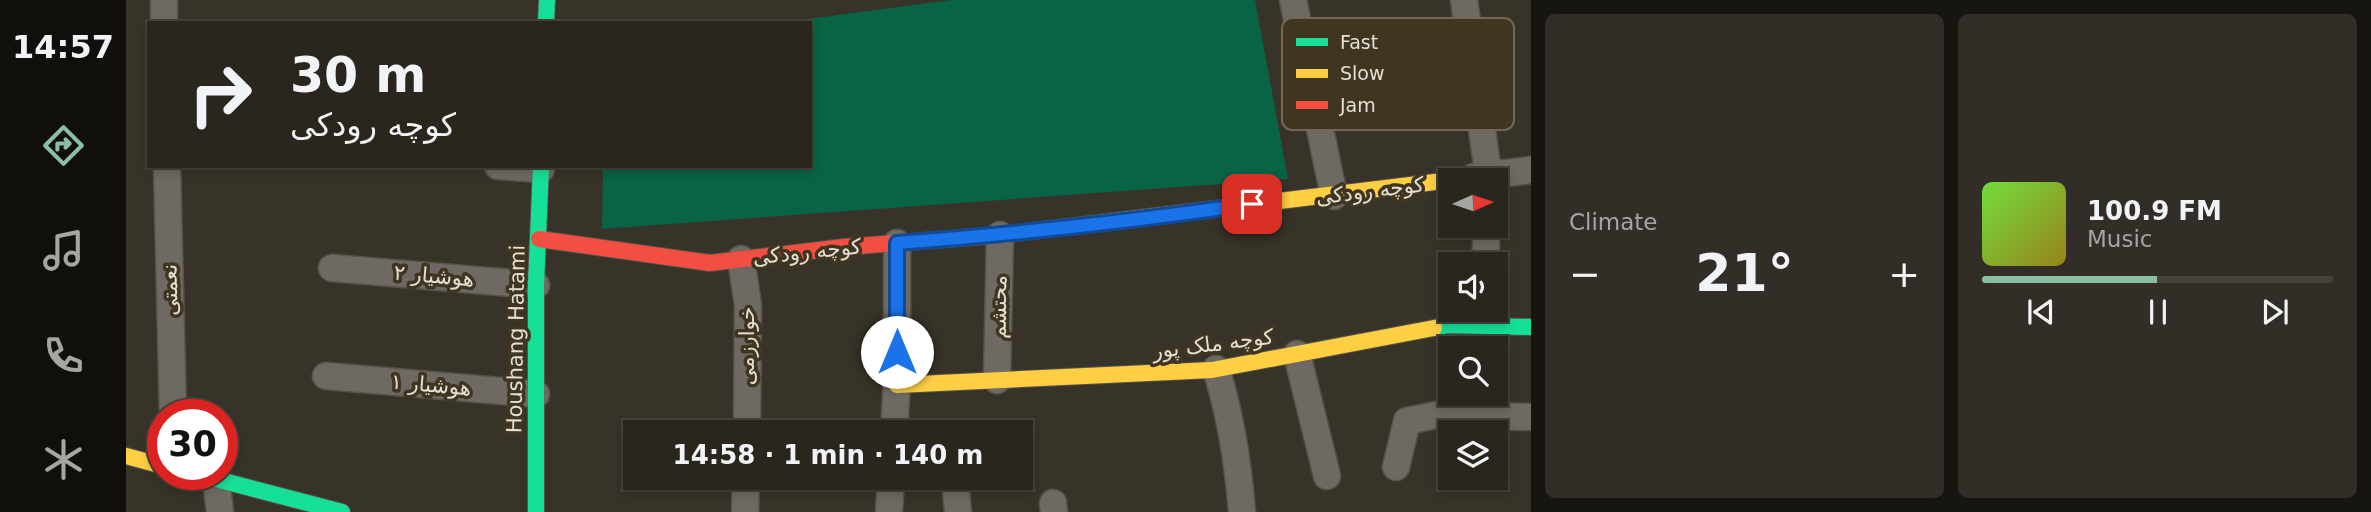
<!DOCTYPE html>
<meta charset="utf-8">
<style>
:root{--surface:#2a261e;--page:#322e27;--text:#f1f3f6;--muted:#a5a5a4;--line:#46433c;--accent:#8abfa5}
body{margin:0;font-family:"DejaVu Sans","Noto Sans Arabic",sans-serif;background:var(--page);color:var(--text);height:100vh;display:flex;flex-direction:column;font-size:26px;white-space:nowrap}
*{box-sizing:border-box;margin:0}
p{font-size:23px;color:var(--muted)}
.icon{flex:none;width:38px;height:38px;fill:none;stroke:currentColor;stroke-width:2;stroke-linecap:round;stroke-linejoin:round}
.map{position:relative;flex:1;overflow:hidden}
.details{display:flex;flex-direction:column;gap:14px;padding:14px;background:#171510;width:840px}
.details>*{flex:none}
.top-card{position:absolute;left:21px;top:21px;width:665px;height:147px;border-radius:0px;box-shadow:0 4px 10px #0003,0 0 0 2px var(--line);background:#2a261e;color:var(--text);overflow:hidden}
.needle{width:46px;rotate:87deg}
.buttons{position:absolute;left:1312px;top:168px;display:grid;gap:14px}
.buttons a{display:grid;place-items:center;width:70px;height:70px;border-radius:0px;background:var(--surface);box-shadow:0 4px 10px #0003,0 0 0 2px var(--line);font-size:35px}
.speed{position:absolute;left:21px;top:399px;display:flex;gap:14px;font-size:35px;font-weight:700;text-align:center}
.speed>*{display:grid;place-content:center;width:91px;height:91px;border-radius:50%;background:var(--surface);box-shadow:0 4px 10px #0003,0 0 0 2px var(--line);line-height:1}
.speed .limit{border:10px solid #d22;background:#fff;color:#111}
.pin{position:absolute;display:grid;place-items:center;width:60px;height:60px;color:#fff;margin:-30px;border-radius:14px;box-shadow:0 4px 10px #0006}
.me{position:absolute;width:77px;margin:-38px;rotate:0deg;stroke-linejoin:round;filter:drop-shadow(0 0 5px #0008)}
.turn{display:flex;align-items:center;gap:24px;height:147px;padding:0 28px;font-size:32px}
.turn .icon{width:91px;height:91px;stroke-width:2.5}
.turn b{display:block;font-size:49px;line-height:60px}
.big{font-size:52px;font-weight:700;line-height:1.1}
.details .widget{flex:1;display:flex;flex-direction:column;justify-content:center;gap:10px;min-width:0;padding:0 24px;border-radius:10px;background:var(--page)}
.song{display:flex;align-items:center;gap:21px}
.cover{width:84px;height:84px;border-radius:10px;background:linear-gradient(135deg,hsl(100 70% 55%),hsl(50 70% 35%))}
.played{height:7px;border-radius:4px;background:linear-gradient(90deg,var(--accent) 50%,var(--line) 50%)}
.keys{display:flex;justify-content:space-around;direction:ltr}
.heat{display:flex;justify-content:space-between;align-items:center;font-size:38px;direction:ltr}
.details .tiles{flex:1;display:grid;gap:14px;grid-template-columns:repeat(2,1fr)}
.trip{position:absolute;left:497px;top:420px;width:410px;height:70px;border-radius:0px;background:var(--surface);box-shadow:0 4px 10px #0003,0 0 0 2px var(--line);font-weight:700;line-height:70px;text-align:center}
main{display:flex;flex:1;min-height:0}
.menu{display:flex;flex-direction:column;width:126px;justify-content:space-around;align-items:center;background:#110f0c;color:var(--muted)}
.menu .icon{width:49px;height:49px}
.menu .selected{color:var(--accent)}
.menu b{font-size:32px;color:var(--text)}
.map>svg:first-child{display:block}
</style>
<main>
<nav class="menu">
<b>14:57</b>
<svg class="icon selected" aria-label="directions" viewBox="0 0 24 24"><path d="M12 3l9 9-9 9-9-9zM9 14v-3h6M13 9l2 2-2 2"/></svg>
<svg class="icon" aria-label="music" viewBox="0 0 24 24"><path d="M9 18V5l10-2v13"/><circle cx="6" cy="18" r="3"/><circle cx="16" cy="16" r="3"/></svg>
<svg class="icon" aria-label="phone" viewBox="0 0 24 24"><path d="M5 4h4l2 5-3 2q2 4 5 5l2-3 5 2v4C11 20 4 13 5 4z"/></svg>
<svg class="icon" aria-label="climate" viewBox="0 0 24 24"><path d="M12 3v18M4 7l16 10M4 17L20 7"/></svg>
</nav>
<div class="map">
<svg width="1405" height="512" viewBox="0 0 1405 512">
<rect width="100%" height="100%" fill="#383328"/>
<path fill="#086445" d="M825,0H1129L1162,179L476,229L477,166H684V23H652Z"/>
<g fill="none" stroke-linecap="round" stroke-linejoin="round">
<g stroke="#565248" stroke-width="29">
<g id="street">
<path d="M38,0V23"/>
<path d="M1167,0L1208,196"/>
<path d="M1338,0L1363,180"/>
<path d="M41,166L47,415"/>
<path d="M372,166L415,169"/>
<path d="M1348,177L1405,170"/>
<path d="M615,259L622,305L621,432"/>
<path d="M1359,264L1361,226"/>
<path d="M206,268L410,285"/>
<path d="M1171,354L1201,476"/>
<path d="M1090,369C1105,416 1112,463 1116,512"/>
<path d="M200,376L410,394"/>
<path d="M871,380L874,235"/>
<path d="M768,432L771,380V243"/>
<path d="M1270,467L1281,421L1310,415L1405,417"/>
<path d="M90,479L94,512"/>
<path d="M830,491L832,512"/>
<path d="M927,503L928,512"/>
<path d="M619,512L620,478"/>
<path d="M763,512L765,478"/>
</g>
</g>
<g stroke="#565248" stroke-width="18">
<g id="fast">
<path d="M420,23L421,0"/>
<path d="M1308,328L1322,325L1405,327"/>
<path d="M71,474L216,512"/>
<path d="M410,512V285L415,166"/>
</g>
</g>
<g stroke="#565248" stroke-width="18">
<g id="slow">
<path d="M874,235L1325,180"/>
<path d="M771,385L1086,370L1308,328"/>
<path d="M0,456L37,466"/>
</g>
</g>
<g stroke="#565248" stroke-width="18">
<path id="jam" d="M413,239L584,263L718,247L874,235"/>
</g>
<use href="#street" stroke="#6e6a63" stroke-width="26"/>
<use href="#fast" stroke="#16e098" stroke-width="16"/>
<use href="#slow" stroke="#ffcf43" stroke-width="16"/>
<use href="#jam" stroke="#f24e42" stroke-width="16"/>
</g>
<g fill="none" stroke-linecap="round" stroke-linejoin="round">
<g stroke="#114b97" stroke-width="18">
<path id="route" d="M771,352V243C890,234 1008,221 1126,204"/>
</g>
<use href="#route" stroke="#1a73e8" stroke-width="12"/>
</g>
<g text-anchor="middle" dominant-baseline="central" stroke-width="7" stroke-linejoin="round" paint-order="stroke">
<g font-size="21" fill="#e5dfd3" stroke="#3f3521">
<text transform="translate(1244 191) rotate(-7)">کوچه رودکی</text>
<text transform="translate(681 252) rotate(-6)">کوچه رودکی</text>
<text transform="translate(308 276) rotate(5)">هوشیار ۲</text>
<text transform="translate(44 290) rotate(-91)">نعمتی</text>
<text transform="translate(873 307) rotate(-89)">محتشم</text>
<text transform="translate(390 339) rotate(-89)">Houshang Hatami</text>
<text transform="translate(1087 344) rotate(-7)">کوچه ملک پور</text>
<text transform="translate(621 346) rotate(-90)">خوارزمی</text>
<text transform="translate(305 385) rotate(5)">هوشیار ۱</text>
</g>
</g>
<rect x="1156" y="18" width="232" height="112" rx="10" fill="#3f3521" stroke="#716856" stroke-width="2"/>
<rect x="1170" y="38" width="32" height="8" fill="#16e098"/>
<rect x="1170" y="69" width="32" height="9" fill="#ffcf43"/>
<rect x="1170" y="101" width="32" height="8" fill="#f24e42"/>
<g font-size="19" fill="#e5dfd3">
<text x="1214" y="49">Fast</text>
<text x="1214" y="80">Slow</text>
<text x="1214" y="112">Jam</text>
</g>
</svg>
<div class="buttons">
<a><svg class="needle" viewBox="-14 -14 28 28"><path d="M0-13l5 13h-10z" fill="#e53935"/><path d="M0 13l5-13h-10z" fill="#a5a5a4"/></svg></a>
<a><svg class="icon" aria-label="sound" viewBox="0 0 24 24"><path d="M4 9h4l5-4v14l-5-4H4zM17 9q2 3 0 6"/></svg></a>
<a><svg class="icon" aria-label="search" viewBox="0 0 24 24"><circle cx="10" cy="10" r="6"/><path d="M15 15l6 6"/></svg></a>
<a><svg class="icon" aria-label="layers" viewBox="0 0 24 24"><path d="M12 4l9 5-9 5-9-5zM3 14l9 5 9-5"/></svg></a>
</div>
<div class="speed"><div class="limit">30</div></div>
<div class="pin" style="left:1126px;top:204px;background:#d93025"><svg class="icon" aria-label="arrive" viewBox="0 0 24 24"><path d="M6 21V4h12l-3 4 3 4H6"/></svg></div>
<svg class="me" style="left:771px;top:352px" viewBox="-20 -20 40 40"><circle r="19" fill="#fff"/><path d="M0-13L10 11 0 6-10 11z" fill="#1a73e8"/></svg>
<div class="trip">14:58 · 1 min · 140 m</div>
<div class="top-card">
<div class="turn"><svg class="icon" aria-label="right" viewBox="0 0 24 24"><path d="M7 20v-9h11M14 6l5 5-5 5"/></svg><div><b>30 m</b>کوچه رودکی</div></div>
</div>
</div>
<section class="details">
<div class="tiles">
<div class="widget"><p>Climate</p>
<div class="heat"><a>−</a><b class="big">21°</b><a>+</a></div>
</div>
<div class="widget">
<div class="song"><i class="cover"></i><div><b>100.9 FM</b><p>Music</p></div></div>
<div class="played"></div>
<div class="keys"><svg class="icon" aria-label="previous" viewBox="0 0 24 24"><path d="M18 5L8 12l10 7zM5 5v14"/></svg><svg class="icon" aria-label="pause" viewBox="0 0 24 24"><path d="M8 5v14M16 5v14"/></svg><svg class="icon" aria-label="next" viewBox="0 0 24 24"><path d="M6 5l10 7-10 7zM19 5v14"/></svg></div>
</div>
</div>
</section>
</main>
